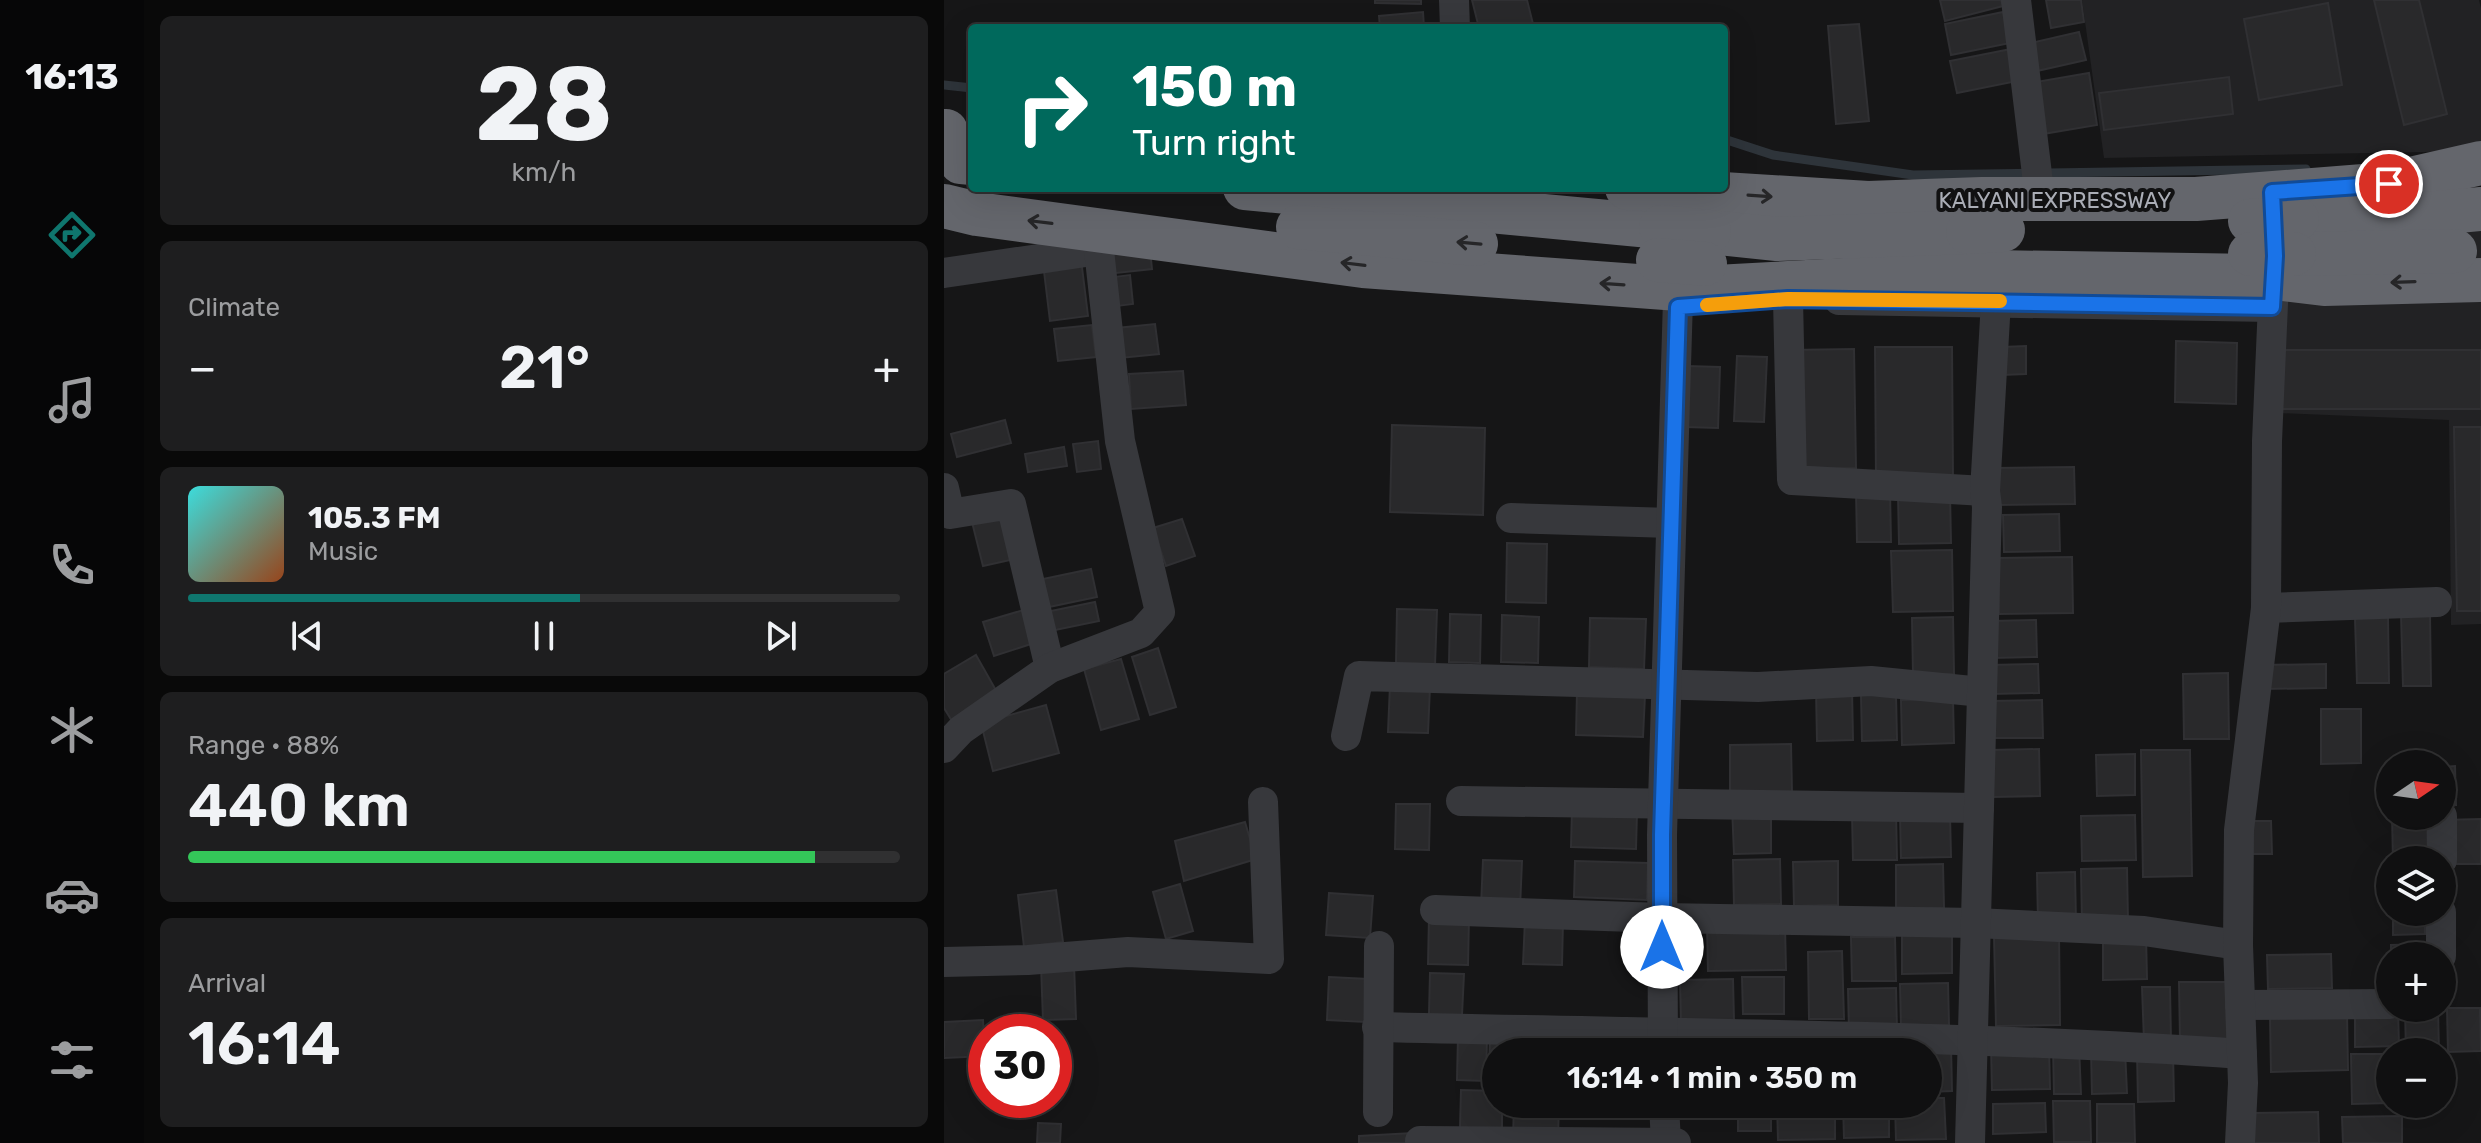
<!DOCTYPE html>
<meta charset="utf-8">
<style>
:root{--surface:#101011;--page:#1e1e1f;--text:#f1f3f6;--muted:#9c9d9f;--line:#303031;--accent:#0f766e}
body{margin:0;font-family:Rubik,sans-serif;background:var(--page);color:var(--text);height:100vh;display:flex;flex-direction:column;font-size:30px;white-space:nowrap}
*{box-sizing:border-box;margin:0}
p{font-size:26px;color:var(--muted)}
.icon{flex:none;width:44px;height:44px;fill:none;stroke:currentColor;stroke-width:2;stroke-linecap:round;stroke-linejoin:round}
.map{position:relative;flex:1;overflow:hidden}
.details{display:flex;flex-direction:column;gap:16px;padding:16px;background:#090909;width:800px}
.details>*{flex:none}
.banner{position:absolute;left:24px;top:24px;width:760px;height:168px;border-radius:8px;box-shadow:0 8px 32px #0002,0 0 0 2px var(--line);background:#00695c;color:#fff;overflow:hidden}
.needle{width:52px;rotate:77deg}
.buttons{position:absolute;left:1432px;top:750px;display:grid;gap:16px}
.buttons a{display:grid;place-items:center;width:80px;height:80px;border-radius:50%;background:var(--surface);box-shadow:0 8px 32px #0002,0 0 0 2px var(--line);font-size:40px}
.speed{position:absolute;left:24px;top:1014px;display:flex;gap:16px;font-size:40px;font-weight:700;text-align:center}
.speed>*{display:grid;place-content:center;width:104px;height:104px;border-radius:50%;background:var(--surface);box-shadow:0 8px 32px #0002,0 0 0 2px var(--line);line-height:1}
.speed .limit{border:12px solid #d22;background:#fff;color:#111}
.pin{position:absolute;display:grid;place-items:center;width:68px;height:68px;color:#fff;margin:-34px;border:4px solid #fff;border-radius:50%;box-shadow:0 2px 8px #0007}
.me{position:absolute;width:88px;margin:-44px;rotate:0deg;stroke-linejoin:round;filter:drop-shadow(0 0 6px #0008)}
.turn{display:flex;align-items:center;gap:28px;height:168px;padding:0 32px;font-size:36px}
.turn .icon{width:104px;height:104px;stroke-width:2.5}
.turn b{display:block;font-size:56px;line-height:68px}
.big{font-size:60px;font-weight:600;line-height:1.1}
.details .tile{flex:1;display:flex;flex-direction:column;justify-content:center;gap:12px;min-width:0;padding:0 28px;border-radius:12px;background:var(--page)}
.details .dial{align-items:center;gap:0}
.dial b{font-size:104px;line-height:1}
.song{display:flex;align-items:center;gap:24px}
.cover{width:96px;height:96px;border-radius:12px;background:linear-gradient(135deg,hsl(180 70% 55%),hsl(20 70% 35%))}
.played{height:8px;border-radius:4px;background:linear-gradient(90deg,var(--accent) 55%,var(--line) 55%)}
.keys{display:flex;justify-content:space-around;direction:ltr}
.heat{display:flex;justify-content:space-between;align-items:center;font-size:44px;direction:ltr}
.charge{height:12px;border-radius:6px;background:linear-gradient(90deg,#34c759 88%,var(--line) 0)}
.trip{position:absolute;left:538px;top:1038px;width:460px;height:80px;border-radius:40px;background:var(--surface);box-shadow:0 8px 32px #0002,0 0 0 2px var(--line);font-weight:600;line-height:80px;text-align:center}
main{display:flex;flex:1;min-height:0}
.menu{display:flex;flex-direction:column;width:144px;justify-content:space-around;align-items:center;background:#060607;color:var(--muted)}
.menu .icon{width:56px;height:56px}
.menu .selected{color:var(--accent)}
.menu b{font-size:36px;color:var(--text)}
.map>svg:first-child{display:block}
</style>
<main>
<nav class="menu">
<b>16:13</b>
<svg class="icon selected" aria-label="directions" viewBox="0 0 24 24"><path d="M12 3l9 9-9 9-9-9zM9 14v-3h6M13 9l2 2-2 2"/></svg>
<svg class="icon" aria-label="music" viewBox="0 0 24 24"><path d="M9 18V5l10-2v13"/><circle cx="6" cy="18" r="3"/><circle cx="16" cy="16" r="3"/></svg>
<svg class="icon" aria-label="phone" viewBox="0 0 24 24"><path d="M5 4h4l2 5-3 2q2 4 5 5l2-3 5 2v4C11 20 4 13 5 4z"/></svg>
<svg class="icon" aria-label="climate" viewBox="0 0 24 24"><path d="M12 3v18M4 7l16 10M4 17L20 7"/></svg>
<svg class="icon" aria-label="car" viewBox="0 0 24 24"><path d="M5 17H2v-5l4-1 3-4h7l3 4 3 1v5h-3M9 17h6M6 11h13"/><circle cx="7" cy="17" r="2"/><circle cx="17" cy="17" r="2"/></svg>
<svg class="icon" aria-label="filters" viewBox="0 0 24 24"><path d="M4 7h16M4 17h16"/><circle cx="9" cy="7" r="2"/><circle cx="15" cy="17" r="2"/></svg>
</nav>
<section class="details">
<div class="tile dial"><b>28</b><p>km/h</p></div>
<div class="tile"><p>Climate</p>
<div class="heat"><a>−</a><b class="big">21°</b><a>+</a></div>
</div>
<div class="tile">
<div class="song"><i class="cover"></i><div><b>105.3 FM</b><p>Music</p></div></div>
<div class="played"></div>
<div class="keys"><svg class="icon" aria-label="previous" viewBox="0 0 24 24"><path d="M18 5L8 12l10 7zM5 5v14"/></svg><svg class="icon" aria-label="pause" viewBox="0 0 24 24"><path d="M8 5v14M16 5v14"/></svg><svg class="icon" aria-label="next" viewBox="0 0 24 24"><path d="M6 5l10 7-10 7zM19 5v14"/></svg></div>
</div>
<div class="tile"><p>Range · 88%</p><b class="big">440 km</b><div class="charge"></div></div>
<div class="tile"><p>Arrival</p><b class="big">16:14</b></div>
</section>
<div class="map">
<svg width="1537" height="1143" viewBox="0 0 1537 1143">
<rect width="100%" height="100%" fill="#161617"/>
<g fill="#222224">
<path d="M1138,0H1535L1537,8V151L1160,158Z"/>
<path d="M1537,203V624L1507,625L1505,420L1334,413L1338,205Z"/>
</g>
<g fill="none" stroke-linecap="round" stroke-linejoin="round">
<g stroke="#2e343a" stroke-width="9">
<path d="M0,85L28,88"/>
<path d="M780,139L829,155L969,175L1362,169"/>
</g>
</g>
<g fill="#29292b" stroke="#303033" stroke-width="2">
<path d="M431,0H477V4L431,3Z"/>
<path d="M528,0H583L590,28H535Z"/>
<path d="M996,0H1057L1059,6L1001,21Z"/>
<path d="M1102,0H1137L1140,22L1107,28Z"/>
<path d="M1430,0H1475L1503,114L1460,125Z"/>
<path d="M1384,3L1398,85L1315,100L1300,19Z"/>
<path d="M479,12L480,28H436L435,16Z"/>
<path d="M1059,12L1066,43L1007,55L1001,24Z"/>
<path d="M915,24L925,121L892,124L884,26Z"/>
<path d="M1135,32L1142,60L1084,73L1078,45Z"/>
<path d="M1067,49L1073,81L1013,93L1006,61Z"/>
<path d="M1145,73L1153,125L1093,135L1086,83Z"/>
<path d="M1285,77L1289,114L1160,130L1155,93Z"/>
<path d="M206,250L208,269L163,274L161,255Z"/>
<path d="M137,259L144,316L106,321L99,263Z"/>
<path d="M186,275L189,304L165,307L162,278Z"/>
<path d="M211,324L215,354L176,358L173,328Z"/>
<path d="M148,325L152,357L114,361L110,329Z"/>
<path d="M1232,341L1293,343L1292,404L1231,402Z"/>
<path d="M1082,346V374L1058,375V347Z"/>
<path d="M931,347H1008L1009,480H932Z"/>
<path d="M910,349L912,468L848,469L846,350Z"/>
<path d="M1337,350H1537V409H1338Z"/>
<path d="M793,356L823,357L820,422L790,421Z"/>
<path d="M743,366L776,367L774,428L742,427Z"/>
<path d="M239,371L242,405L187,409L185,374Z"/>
<path d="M61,420L67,443L13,457L7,434Z"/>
<path d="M448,425L541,428L539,515L446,512Z"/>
<path d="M1510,427H1537V611H1513Z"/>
<path d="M154,441L157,469L133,472L129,444Z"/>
<path d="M120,447L123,466L84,472L81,454Z"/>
<path d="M1130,467L1131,504L1052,505L1051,468Z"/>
<path d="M946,490L947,542H913L912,491Z"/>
<path d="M954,494H1006L1007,543L955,544Z"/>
<path d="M65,514L75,558L39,566L28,522Z"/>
<path d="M1115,514L1116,551L1060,552L1059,515Z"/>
<path d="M238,519L251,556L222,566L209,528Z"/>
<path d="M563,543L603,544L602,603L562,602Z"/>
<path d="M1008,550L1009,611L949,612L947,551Z"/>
<path d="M1128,557L1129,613L1055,614L1054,558Z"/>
<path d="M147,569L153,597L105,607L99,579Z"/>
<path d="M151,602L155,621L106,631L102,612Z"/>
<path d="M83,609L93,642L50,656L39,622Z"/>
<path d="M453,609L493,610L491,665L452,664Z"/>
<path d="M506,614L537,615L536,663L505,662Z"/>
<path d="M1457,614H1486L1487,686H1459Z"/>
<path d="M558,615L595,617L594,663L557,662Z"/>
<path d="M1009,617L1010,674L969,675L968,618Z"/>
<path d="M1444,617L1445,683H1413L1411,618Z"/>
<path d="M646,618L702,619L700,669L645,667Z"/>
<path d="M1092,620L1093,657L1048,658V621Z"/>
<path d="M214,648L232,707L206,715L188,657Z"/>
<path d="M32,655L54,694L8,721L0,708V674Z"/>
<path d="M177,659L195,719L157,730L140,669Z"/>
<path d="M1094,664L1095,693L1047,694L1046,665Z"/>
<path d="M1382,664V688L1319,689V665Z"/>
<path d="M1284,673L1285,739H1240L1239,674Z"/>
<path d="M446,685L486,686L484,733L444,732Z"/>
<path d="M872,689H908L909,740L873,741Z"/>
<path d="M633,692L701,695L699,737L632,735Z"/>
<path d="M917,695H952L953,740L918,741Z"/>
<path d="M1009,699L1010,743L958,745L957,700Z"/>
<path d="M1098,700L1099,738H1048L1046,701Z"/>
<path d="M102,705L115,753L49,771L37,723Z"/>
<path d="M1377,709H1417V763L1377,764Z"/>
<path d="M847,744L848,794H786V745Z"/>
<path d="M1095,749L1096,796L1048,797L1047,750Z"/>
<path d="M1197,750H1246L1248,876L1199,877Z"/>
<path d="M1191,754V795L1153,796L1152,755Z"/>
<path d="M1511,766L1512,805L1498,806V767Z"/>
<path d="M452,804H486L485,850L451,849Z"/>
<path d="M827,805V853L790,854L788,806Z"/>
<path d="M628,810L693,812L692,849L627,847Z"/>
<path d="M952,812L953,860H909L908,813Z"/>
<path d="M956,815H1006L1007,857L957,858Z"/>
<path d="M1191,815L1192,860L1138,861L1137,816Z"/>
<path d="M1448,816H1483L1484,860H1449Z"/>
<path d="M1537,819V864H1501L1500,820Z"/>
<path d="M1301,821H1327L1328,854H1301Z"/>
<path d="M301,822L312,859L240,881L231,841Z"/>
<path d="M836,859L837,904L790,905L789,860Z"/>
<path d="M539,860L578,861L576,908L537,907Z"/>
<path d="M631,861L704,863L703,900L630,897Z"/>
<path d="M894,861V905L850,906L849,862Z"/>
<path d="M999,864L1000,908L952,909V865Z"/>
<path d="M1183,868L1184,922L1138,923L1137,869Z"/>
<path d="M1131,872L1132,922H1094L1093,873Z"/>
<path d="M236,884L249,931L222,939L209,892Z"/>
<path d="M112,890L119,942L80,947L74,895Z"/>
<path d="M385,893L429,896L426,938L382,935Z"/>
<path d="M1449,912H1481V934L1449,935Z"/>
<path d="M485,916L525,917L524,965L484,964Z"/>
<path d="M581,920L619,921L618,965L579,964Z"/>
<path d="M841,926L842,970L764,971L763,927Z"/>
<path d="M1008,929V973L958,974V930Z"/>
<path d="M1115,934L1116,1025L1052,1026L1050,935Z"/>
<path d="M1202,935L1203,979L1159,980V936Z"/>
<path d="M907,937H951L952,981H908Z"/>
<path d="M1484,944L1485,956H1447V945Z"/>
<path d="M898,951L900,1019H865L864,952Z"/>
<path d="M1387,954L1388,988L1324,989L1323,955Z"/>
<path d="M130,964L132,1019L99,1020L97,965Z"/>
<path d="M486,973L520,974L518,1015L485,1014Z"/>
<path d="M385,977L424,979L422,1022L383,1020Z"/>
<path d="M798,977H840V1014H799Z"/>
<path d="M789,979L790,1021L737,1022L736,980Z"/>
<path d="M1235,982H1282L1283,1040H1236Z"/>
<path d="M1004,983L1005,1025L957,1026L956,984Z"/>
<path d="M1198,987H1226L1227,1041H1200Z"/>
<path d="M952,988L953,1030L905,1031L904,989Z"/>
<path d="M1503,1008H1536L1537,1051L1504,1052Z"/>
<path d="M1494,1009L1495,1052H1462L1461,1010Z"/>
<path d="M1454,1010L1455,1046L1411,1047V1011Z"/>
<path d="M1403,1013L1404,1070L1327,1072L1326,1015Z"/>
<path d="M39,1020L41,1056L0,1058V1022Z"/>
<path d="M576,1033L619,1034V1052H575Z"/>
<path d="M546,1035L573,1036V1052H552V1082H545Z"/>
<path d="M514,1036L543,1037L542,1081L513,1080Z"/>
<path d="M626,1042L683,1043V1052H626Z"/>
<path d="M1007,1045L1008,1091L984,1092V1052Z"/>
<path d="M1105,1045L1106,1089L1048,1090L1047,1046Z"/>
<path d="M1135,1046L1137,1094H1110L1109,1047Z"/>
<rect x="840" y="1048" width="53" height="4"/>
<path d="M1147,1050H1181L1183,1093L1148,1094Z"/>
<path d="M1229,1051L1230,1101L1194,1102L1193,1052Z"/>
<path d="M1407,1054H1446V1103L1408,1104Z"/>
<path d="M517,1090L552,1091V1104H558V1129L516,1128Z"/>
<path d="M984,1098H1000L1002,1139L952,1140L951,1104H984Z"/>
<path d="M1109,1101H1146L1147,1142H1110Z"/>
<path d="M1101,1103L1102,1132L1049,1134V1104Z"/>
<path d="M570,1104H615L614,1138L569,1137Z"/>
<rect x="794" y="1104" width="33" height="27"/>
<path d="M833,1104H891V1139L834,1140Z"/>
<path d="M899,1104H945V1137L900,1138Z"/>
<path d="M1153,1104H1190L1191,1143H1153Z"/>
<path d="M1374,1112L1375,1143H1310L1309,1113Z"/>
<path d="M1458,1116V1143H1399L1398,1117Z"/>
<path d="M94,1123L117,1124L116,1143H93Z"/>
<path d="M469,1133L470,1143H415V1136Z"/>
</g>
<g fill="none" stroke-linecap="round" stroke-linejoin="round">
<g stroke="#37383c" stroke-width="30">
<path d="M510,0L511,28"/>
<path d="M1072,0L1096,199"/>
<path d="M0,273L155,250"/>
<path d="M844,299L848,480L1041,491"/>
<path d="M895,300L1328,307"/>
<path d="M0,488L6,514L67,504L106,668"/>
<path d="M567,518L727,523"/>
<path d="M1322,608L1493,602"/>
<path d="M402,736L415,676L814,687L927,681L1038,692"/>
<path d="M0,748L17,730L106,668L197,633L216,612L176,441L155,250L145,228"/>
<path d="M517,801L1035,808"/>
<path d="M1498,860V816"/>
<path d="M491,910L718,918L1032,923L1200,931L1294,945"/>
<path d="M1497,956V912"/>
<path d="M0,962L84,960L184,952L325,959L319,802"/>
<path d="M1296,1005L1446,1004"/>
<path d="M433,1027C721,1034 1010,1034 1298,1054"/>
<path d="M719,1052L718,835L734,299L737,270"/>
<path d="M720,1104L722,1143"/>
<path d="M434,1112L435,946"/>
<path d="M476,1141L732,1143"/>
<path d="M1026,1143L1043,507L1041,491L1052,301L1046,254"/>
<path d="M1296,1143L1299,1083L1294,945L1295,830L1322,608L1323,441L1331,258"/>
</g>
<g stroke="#64666c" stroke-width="44">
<path d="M2,131L17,162L28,163"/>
<path d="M301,188L717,227"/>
<path d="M683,188L924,203L1038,199H1252L1445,184L1537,163"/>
<path d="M0,206L33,214L419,266L735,289L1048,272L1313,276L1380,284L1537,280"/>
<path d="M1380,218L1493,213L1537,209"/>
<path d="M354,227L532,244"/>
<path d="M765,232L833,239L1024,232"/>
<path d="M1350,254L1511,251"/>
</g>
<g stroke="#64666c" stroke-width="44">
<path d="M1306,221L1353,219"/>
<path d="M717,227L765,232"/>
<path d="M1024,232L1059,230"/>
<path d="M1306,254H1350"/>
<path d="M714,260L761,264"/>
</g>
</g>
<defs><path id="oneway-shaft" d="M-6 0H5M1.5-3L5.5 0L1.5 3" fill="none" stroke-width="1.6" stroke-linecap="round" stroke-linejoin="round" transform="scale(2)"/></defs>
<g stroke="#262628">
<use href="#oneway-shaft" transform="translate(816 196) rotate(4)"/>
<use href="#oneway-shaft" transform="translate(96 222) rotate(-173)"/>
<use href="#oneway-shaft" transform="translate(525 243) rotate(-175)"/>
<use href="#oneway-shaft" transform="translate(409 264) rotate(-173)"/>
<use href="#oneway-shaft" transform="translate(1459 282) rotate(178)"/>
<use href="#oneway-shaft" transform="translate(668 284) rotate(-176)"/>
</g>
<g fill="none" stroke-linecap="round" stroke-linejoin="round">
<g stroke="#114b97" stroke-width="20">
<path id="route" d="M718,947V835L734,307L844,299L1328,307L1331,256L1328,192L1445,184"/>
</g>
<use href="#route" stroke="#1a73e8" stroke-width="14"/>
<path stroke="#f59e0b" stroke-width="14" d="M763,305L844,299L1056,301"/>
</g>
<g text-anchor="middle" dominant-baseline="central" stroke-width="8" stroke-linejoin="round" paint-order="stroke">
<g font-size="22" fill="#aaadb6" stroke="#111112">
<text x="1111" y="200">KALYANI EXPRESSWAY</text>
</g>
</g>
</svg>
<div class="buttons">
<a><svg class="needle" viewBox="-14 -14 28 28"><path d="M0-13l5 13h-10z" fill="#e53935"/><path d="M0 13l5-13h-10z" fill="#9c9d9f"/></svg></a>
<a><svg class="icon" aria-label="layers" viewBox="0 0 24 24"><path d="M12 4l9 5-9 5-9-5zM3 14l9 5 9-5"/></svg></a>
<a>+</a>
<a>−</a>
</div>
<div class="speed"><div class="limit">30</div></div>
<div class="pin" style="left:1445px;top:184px;background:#d93025"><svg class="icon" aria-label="arrive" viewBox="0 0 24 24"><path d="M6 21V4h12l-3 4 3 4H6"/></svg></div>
<svg class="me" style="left:718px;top:947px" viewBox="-20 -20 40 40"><circle r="19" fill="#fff"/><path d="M0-13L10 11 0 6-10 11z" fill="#1a73e8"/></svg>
<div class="trip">16:14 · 1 min · 350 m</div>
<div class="banner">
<div class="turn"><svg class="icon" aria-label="right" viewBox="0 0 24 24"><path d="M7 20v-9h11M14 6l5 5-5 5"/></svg><div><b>150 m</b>Turn right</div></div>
</div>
</div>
</main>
